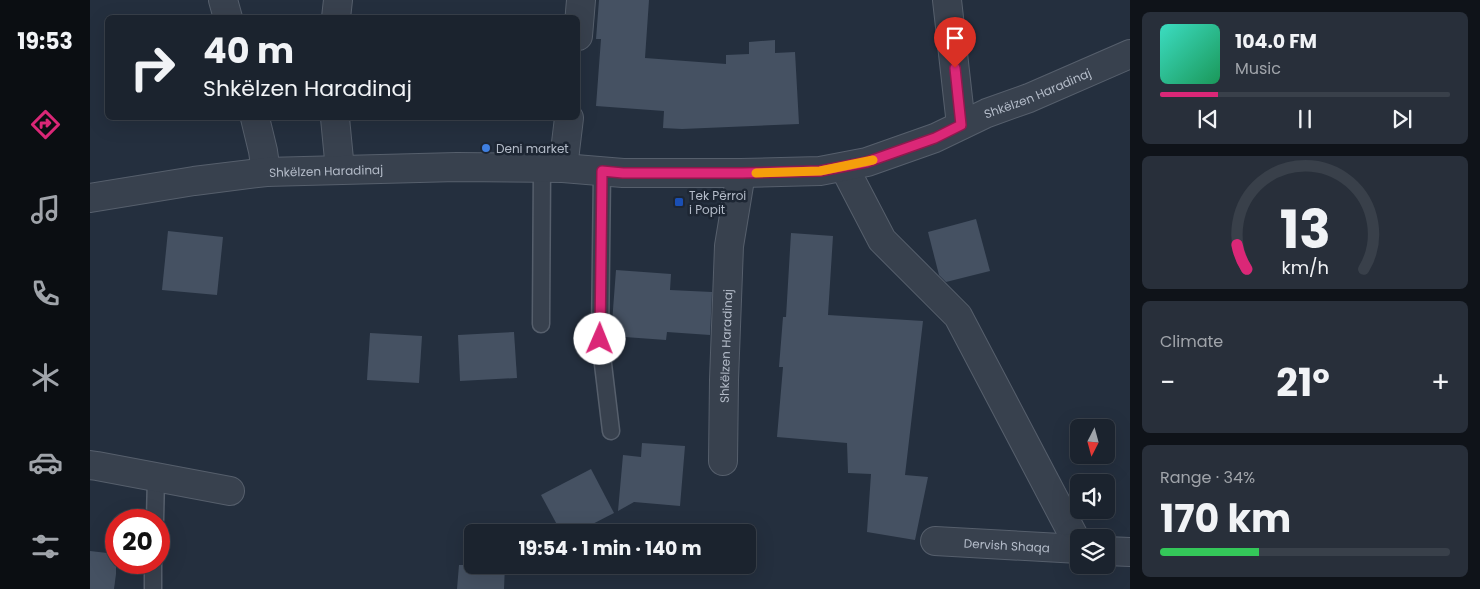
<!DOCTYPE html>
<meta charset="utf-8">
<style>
:root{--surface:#1b232e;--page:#282f3a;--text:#f1f3f6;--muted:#a0a4aa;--line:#39404a;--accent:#db2777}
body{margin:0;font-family:Poppins,sans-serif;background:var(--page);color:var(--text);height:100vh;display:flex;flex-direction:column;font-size:19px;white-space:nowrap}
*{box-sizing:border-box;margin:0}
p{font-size:16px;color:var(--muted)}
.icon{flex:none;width:28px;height:28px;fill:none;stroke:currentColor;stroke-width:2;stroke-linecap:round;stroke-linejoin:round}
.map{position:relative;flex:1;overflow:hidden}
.details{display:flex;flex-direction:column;gap:12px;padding:12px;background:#0f1319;width:350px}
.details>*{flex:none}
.top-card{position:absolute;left:15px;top:15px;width:475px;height:105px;border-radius:8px;box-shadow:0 5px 20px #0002,0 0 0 1px var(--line);background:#1b232e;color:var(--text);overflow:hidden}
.needle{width:32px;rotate:186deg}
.buttons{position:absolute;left:980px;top:419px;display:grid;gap:10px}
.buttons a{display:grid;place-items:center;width:45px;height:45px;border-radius:8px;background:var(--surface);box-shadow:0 5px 20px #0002,0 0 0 1px var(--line);font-size:25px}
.speed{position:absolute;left:15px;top:509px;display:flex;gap:10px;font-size:25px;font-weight:700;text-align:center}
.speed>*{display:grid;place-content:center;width:65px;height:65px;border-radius:50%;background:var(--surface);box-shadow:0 5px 20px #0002,0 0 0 1px var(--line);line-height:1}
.speed .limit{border:8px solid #d22;background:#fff;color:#111}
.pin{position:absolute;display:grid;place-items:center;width:42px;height:42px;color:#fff;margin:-51px -21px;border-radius:50% 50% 50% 0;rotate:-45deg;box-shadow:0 0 5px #0007}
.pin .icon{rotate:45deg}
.me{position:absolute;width:55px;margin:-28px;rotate:1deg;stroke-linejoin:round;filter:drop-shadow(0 0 4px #0008)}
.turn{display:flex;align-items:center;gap:18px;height:105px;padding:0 15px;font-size:22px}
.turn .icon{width:65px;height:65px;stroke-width:2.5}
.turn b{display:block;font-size:35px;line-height:42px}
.big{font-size:38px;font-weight:700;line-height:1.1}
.details .card{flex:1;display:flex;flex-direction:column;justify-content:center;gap:8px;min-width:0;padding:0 18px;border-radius:8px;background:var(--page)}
.details .dial{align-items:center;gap:0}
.dial svg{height:130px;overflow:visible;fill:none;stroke:var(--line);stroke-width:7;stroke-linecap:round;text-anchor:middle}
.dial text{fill:var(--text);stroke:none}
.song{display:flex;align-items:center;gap:15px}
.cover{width:60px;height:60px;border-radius:8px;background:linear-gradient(135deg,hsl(170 70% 55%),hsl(150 70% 35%))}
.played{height:5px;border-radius:2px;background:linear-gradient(90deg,var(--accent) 20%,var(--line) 20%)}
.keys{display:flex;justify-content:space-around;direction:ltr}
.heat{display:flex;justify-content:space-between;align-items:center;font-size:28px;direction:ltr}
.charge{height:8px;border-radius:4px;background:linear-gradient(90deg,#34c759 34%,var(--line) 0)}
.trip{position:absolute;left:374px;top:524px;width:292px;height:50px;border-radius:8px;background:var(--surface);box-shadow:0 5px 20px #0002,0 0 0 1px var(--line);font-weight:700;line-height:50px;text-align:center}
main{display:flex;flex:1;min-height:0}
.tabs{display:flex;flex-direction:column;width:90px;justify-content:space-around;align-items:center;background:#0b0e12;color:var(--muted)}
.tabs .icon{width:35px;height:35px}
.tabs .active{color:var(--accent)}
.tabs b{font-size:22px;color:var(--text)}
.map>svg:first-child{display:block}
</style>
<main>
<nav class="tabs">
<b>19:53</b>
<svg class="icon active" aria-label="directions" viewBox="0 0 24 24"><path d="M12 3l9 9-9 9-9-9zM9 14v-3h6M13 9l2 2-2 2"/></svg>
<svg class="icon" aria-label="music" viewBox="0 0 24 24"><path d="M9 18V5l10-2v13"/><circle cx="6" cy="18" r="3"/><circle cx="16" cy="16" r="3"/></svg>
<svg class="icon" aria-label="phone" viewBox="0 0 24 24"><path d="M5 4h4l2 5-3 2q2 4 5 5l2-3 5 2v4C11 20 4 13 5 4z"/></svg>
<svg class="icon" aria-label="climate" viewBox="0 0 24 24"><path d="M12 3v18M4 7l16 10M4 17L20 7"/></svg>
<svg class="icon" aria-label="car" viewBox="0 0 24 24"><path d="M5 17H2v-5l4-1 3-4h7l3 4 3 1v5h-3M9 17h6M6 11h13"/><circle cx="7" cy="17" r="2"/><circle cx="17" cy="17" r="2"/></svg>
<svg class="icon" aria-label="filters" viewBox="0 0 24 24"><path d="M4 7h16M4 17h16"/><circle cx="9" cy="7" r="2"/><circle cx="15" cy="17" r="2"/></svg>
</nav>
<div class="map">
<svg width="1040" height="589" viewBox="0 0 1040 589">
<rect width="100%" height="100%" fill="#242f3e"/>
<g fill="#455162">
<path d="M509,0H559L555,58L636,64V55L659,54V42L685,40V53L705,52L709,124L592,129L573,128L574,111L506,106L511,39H506Z"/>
<path d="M886,219L900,271L856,282L849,275L838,232Z"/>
<path d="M78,231L133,237L127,295L72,290Z"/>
<path d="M701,233L743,236L738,315L833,321L815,475L838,477L825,540L777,532L781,474L758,473L757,443L687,437L693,367H689L693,317H696Z"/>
<path d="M526,270L581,274L580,290L622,292L620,335L577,332L576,340L521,336Z"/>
<path d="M424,332L427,378L370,381L368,335Z"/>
<path d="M280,333L332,336L329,383L277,380Z"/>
<path d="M552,443L595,446L590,506L544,502L528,511L533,455L551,457Z"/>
<path d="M501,469L524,513L487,532H471L451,495Z"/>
<path d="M0,551L26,554V574L24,589H0Z"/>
<path d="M369,565H415L414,589H367Z"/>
</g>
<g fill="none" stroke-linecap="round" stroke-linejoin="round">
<g stroke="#565f6c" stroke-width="19">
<g id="service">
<path d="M512,171L510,339L521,431"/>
<path d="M451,324L452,168"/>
<path d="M65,520L66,477"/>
<path d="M63,589V562"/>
</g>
</g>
<g stroke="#565f6c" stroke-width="30">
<g id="minor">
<path d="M133,0L138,18"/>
<path d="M857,0L871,125"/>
<path d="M246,18L248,0"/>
<path d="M488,36L491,0"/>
<path d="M165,118L173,151L176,172"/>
<path d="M245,118L250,170"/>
<path d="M754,167L792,240L868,316L989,546"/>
<path d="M473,168L479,118"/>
<path id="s1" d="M633,461L634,380L639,246L651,173"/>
<path d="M0,465L7,466L140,491"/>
<path id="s2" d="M845,541L989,549"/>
<path d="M1016,551L1040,552"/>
</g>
</g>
<g stroke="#565f6c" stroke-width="30">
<g id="tertiary">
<path id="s3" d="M0,198L104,181L176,172L367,167L473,168L533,173H651L730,171L777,162L845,138L897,113L939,98L1040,54"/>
</g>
</g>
<use href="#service" stroke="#38414e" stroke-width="16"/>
<use href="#minor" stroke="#38414e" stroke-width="28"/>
<use href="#tertiary" stroke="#38414e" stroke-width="28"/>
</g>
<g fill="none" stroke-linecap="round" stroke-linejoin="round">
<g stroke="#8e194d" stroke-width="12">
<path id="route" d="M510,339L512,171L533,173H652L730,171L777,162L845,138L871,125L865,68"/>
</g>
<use href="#route" stroke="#db2777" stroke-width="9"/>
<path stroke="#f59e0b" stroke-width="9" d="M666,173L730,171L783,160"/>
</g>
<circle fill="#3f7fe0" stroke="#1d2633" stroke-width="2" cx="396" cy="148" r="5"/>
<rect fill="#1a4fb4" stroke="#1d2633" stroke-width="2" x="584" y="197" width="10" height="10" rx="2.5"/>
<g text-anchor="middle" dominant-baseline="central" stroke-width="5" stroke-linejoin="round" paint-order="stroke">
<g font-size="12" fill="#b4bcc9" stroke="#1d2633">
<text stroke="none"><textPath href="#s3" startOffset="964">Shkëlzen Haradinaj</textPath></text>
<text stroke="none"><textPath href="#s3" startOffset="238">Shkëlzen Haradinaj</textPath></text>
<text stroke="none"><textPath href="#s1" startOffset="115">Shkëlzen Haradinaj</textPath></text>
<text stroke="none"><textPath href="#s2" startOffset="72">Dervish Shaqa</textPath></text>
</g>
<g font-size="12" fill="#b4bcc9" stroke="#1d2633" text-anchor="start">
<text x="406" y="148">Deni market</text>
<text x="599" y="195">Tek Përroi<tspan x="599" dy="14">i Popit</tspan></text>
</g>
</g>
</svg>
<div class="buttons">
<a><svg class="needle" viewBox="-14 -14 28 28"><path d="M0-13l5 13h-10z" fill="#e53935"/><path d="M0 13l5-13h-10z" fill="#a0a4aa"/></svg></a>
<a><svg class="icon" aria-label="sound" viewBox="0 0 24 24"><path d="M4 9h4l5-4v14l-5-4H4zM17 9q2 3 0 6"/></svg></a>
<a><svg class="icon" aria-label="layers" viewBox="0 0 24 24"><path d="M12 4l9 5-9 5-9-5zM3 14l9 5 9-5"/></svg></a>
</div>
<div class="speed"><div class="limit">20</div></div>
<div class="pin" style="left:865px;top:68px;background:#d93025"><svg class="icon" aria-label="arrive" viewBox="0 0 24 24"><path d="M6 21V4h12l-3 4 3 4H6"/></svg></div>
<svg class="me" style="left:510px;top:339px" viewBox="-20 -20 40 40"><circle r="19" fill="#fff"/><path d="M0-13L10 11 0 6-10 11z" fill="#db2777"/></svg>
<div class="trip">19:54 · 1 min · 140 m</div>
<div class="top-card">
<div class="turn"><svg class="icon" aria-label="right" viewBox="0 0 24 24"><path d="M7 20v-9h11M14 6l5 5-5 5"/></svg><div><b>40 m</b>Shkëlzen Haradinaj</div></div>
</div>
</div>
<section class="details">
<div class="card">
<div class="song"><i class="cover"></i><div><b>104.0 FM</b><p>Music</p></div></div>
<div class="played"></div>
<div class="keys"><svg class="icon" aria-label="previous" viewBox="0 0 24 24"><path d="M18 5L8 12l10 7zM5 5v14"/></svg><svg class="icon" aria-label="pause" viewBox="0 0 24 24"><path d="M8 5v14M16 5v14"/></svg><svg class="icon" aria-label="next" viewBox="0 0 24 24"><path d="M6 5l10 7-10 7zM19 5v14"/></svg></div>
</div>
<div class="card dial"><svg viewBox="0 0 100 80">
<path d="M14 69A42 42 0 1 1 86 69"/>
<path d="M14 69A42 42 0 0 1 8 54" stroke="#db2777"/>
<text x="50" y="56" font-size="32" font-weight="700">13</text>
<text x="50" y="72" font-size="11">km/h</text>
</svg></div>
<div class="card"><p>Climate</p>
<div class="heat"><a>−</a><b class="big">21°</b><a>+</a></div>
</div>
<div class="card"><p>Range · 34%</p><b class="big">170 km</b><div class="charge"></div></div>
</section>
</main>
